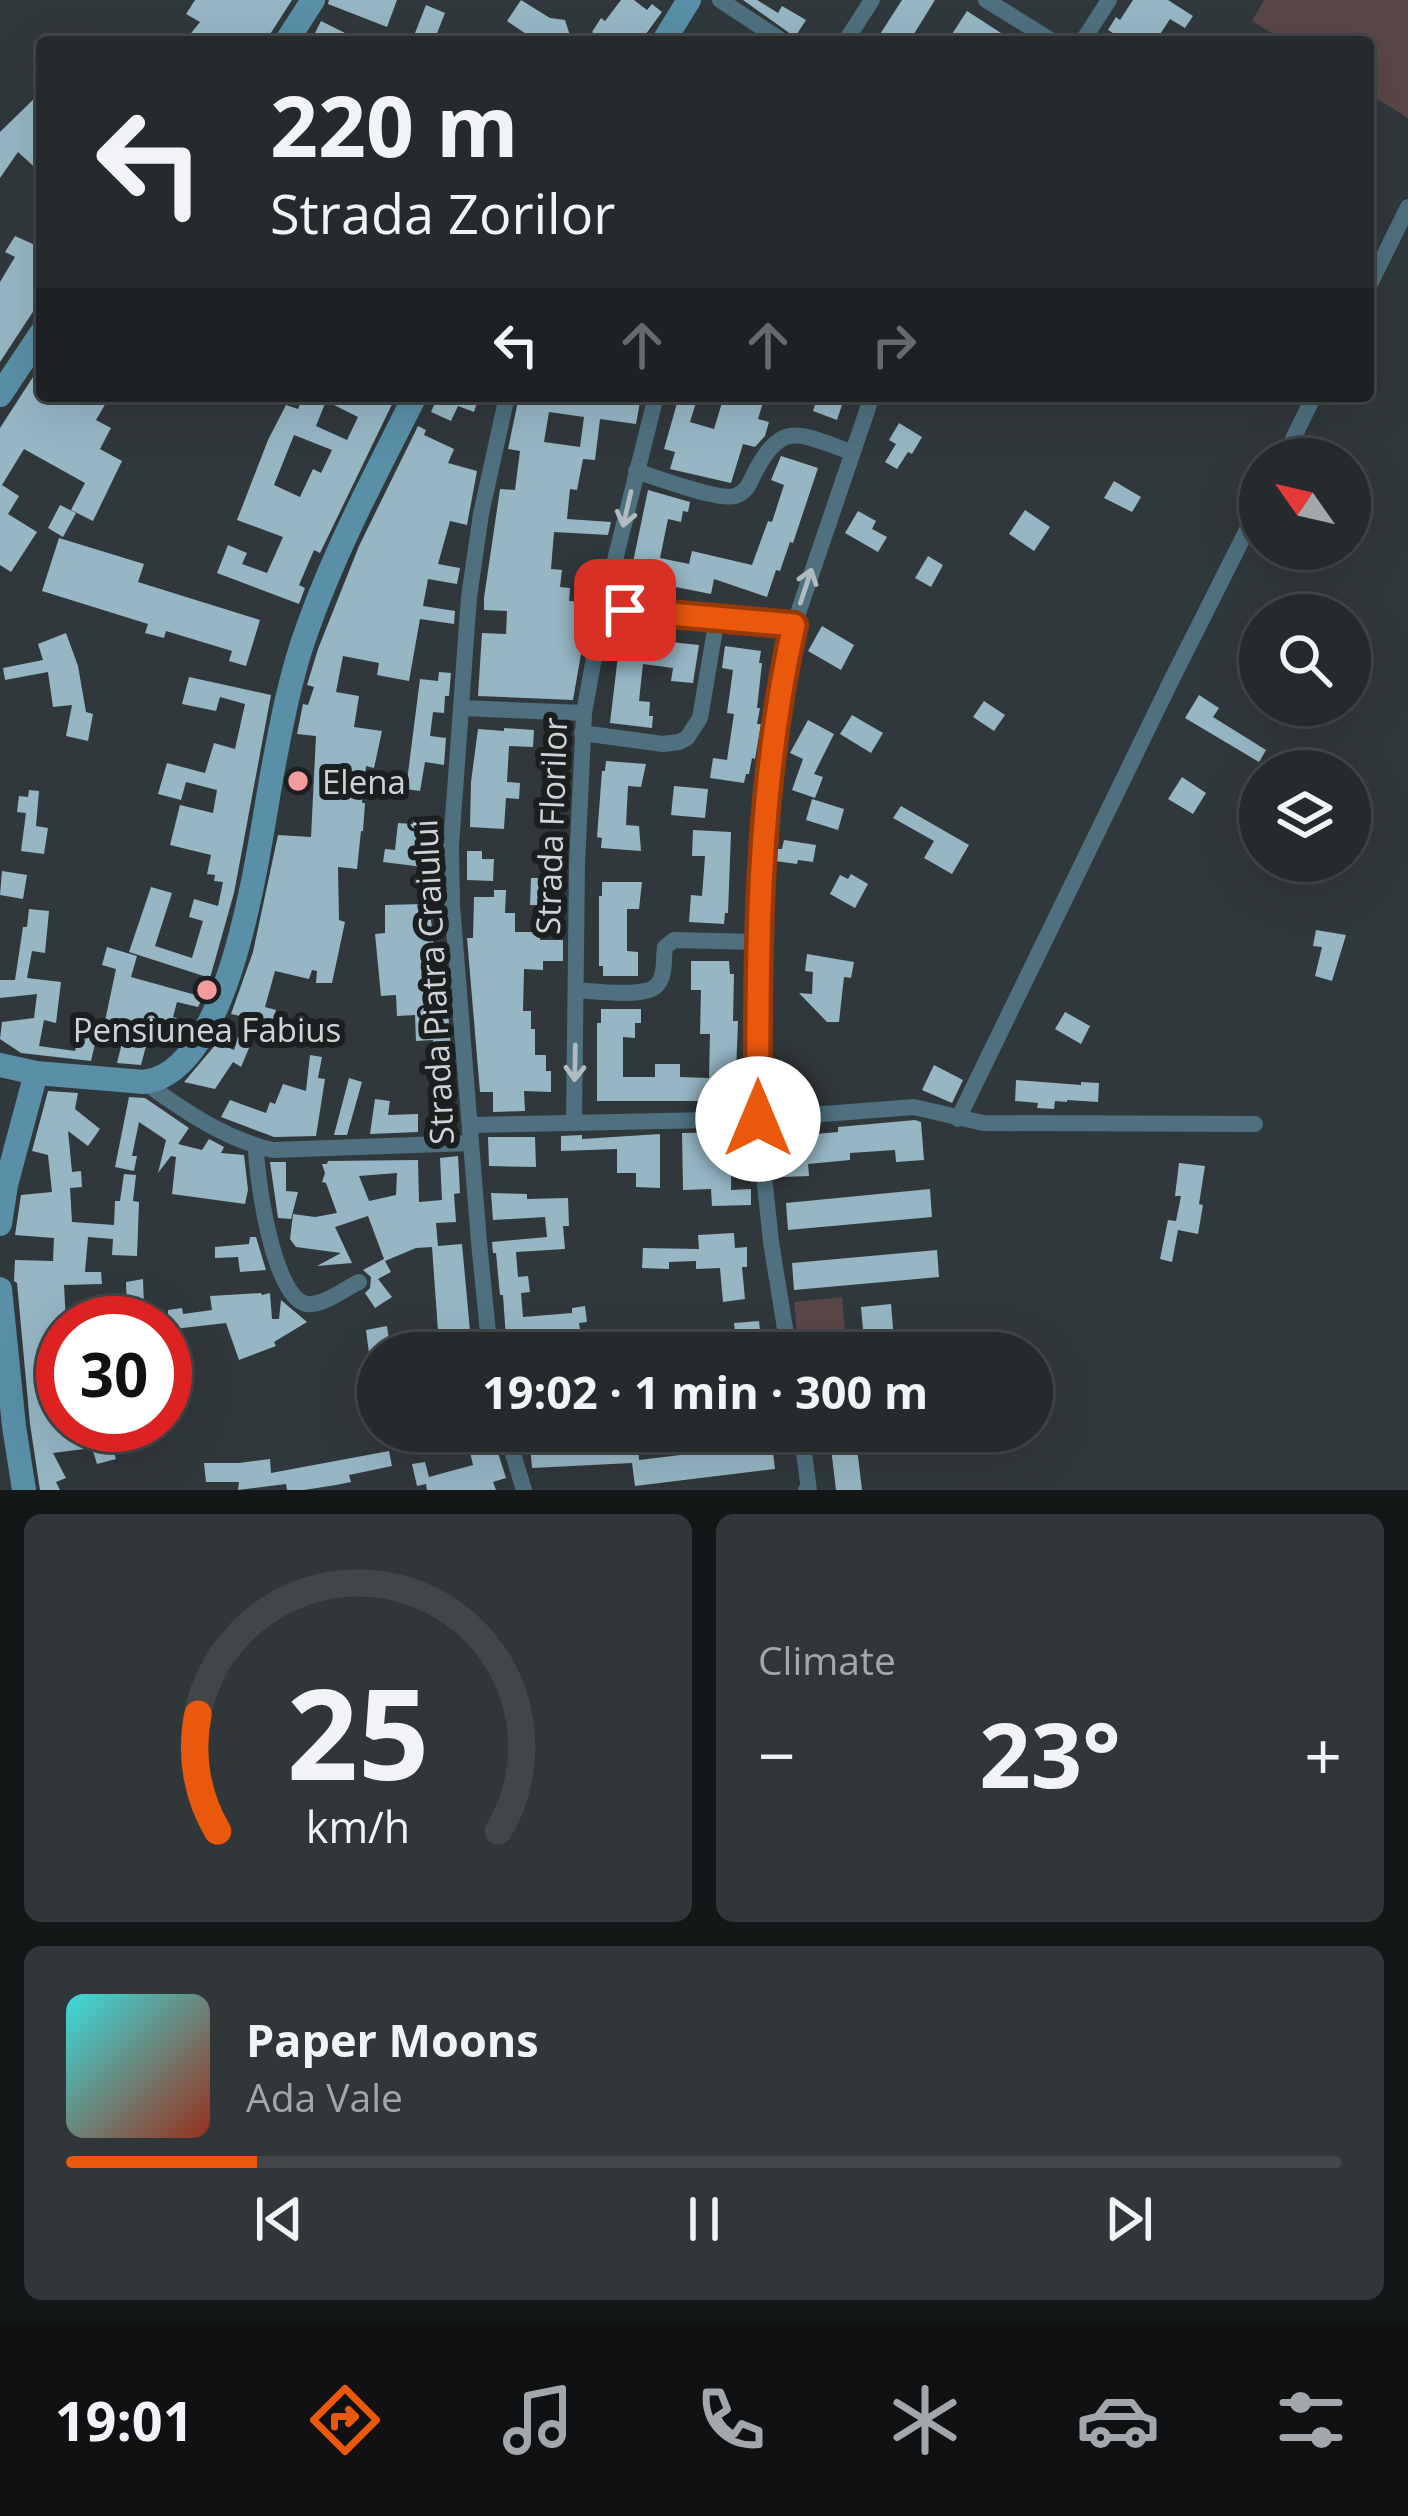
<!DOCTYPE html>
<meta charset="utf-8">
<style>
:root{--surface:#252a2c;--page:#313638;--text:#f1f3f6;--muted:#a3a7a9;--line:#424648;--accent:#ea580c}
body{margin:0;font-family:"Open Sans",sans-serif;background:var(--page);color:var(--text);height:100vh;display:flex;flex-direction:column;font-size:45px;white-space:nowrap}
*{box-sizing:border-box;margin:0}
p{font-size:39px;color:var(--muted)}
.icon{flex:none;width:66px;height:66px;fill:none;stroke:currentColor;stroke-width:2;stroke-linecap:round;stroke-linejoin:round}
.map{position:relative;height:1490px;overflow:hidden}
.side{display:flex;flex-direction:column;gap:24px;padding:24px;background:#141718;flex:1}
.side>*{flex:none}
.top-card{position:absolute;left:36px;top:36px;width:1338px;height:366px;border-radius:12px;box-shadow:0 12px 48px #0002,0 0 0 3px var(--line);background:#252a2c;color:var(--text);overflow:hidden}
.needle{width:78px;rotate:304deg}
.fabs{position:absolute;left:1239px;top:438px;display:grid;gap:24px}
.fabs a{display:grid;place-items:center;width:132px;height:132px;border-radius:50%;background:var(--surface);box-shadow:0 12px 48px #0002,0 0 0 3px var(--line);font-size:60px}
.speed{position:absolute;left:36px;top:1296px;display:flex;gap:24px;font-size:60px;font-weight:700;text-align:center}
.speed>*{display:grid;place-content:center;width:156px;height:156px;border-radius:50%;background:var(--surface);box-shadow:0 12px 48px #0002,0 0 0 3px var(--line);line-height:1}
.speed .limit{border:18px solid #d22;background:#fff;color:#111}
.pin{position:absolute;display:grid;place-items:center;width:102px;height:102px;color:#fff;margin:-51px;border-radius:24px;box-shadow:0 6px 18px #0006}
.me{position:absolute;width:132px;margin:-66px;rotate:0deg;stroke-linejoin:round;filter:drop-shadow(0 0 9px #0008)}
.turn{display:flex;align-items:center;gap:42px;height:252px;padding:0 36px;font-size:54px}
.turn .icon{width:156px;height:156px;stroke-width:2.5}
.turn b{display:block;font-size:84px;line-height:102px}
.lanes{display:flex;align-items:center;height:114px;padding:0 36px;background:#0003;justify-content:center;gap:60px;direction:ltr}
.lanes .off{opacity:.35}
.big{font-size:90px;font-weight:700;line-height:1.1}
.side .widget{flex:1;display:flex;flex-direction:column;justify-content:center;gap:18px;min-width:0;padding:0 42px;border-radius:18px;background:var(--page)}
.side .dial{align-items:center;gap:0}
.dial svg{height:312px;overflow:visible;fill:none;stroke:var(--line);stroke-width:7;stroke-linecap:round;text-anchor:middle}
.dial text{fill:var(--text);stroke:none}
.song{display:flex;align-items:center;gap:36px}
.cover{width:144px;height:144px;border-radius:18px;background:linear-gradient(135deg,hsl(180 70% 55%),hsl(10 70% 35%))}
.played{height:12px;border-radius:6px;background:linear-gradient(90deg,var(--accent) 15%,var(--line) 15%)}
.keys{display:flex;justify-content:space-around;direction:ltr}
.heat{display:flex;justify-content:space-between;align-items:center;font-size:66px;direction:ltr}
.side .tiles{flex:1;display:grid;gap:24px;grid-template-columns:1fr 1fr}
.widget:last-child{grid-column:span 2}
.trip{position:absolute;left:357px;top:1332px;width:696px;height:120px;border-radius:60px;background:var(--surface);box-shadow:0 12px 48px #0002,0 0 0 3px var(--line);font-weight:700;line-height:120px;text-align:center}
.menu{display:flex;height:192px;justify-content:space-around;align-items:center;background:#0f1112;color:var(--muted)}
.menu .icon{width:84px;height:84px}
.menu .active{color:var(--accent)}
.menu b{font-size:54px;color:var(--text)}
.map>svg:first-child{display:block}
</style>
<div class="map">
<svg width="1408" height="1490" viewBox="0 0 1408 1490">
<rect width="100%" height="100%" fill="#31383b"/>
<g fill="#5a4747">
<path d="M1264,0H1408V118L1368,93V42H1286L1252,21Z"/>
<path d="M842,1297L847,1353H799L794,1302Z"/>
</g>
<g fill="#96b6c4" fill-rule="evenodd">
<path d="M195,0H292L265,42H184L200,22L186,14Z"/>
<path d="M329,0H397L387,27L328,4Z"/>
<path d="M521,0L550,18L565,20L572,42H538L507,21Z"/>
<path d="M621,0H634L647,10L652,4L662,12L640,42H605L592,32L601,18L605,21Z"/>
<path d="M743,0H757L778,13L782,6L806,20L795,37Z"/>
<path d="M902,0H935L909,42H875Z"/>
<path d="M1133,0H1168L1193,16L1185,28L1170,19L1155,42H1128L1108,30L1116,17L1120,20Z"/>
<path d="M426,5L445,13L434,41L415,33Z"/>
<path d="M967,11L1015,42H965L952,34Z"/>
<path d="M321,21L363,42H322L313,37Z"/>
<path d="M42,91V128L36,134L42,140V174L18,152L0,178V132Z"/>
<path d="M15,236L42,248V298L0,362V282L15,257L5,252Z"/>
<path d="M42,363V396H110L96,420L111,428L100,449L122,461L93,521L71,510L85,483L24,449L2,485L19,496L8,514L37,532L11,572L0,565V428Z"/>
<path d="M304,396H396L320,553L314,550L299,585L305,588L299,604L217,573L228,545L247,553L242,564L267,573L283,537L237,520L268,440L286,405L298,409ZM326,401L358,417L347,440L316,426ZM294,435L332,450L321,473L313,469L300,497L274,485Z"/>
<path d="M434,396H479L474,412L458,406L451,421L431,412L437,398Z"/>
<path d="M519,396L559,399L560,396H641L636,424L600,419L595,460L583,459L577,490L570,489L567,519L611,522L608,535L554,532L551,569L562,570L560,587L570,588L569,601L590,602L573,700L478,696L482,633L506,634L507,611L484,610V598L500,489L515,490L520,451L508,449ZM549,412L584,417L580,447L544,442Z"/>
<path d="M679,396H698L690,422L714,429L724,396H765L758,419L769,422L765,436L755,447L743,444L731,483L670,469L675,452L664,449Z"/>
<path d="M818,396H845L837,420L813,411Z"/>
<path d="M899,423L922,437L912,454L908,452L897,469L885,462L896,444L889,440Z"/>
<path d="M418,426L426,430L424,435L454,449L448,463L477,471L467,525L450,521L438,564L460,568L457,584L428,579L423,606L455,611L454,624L420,619L409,681L377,675L379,663L343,656L336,692L359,696L354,727L382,731L374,768L366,766L362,803H365L363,831H361L357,869L338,867L339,920L345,922L332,983H316L317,971L312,970L309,979L275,971L265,1007L276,1010L272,1023L231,1014L253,952L278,835L311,837L316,736L297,734L303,704L308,705L314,687L307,685L318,649L359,546Z"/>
<path d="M781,456L818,468L793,543L790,542L780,571L776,570L767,597L714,579L711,594L635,579L637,568L632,567L648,490L690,502L688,512L683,511L681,522L668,519L660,558L689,564L692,551L752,565L768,521L772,522L784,485L771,480Z"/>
<path d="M1114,481L1141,497L1132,512L1104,498Z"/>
<path d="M60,505L76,513L63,537L48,528Z"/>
<path d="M1025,510L1050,527L1034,551L1009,534Z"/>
<path d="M858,511L876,521L872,529L887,537L878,552L845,533Z"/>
<path d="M59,538L144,564L138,582L260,620L246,666L229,661L232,651L166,631L164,638L145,633L148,624L42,591Z"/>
<path d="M928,556L943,565L931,587L915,578Z"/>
<path d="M822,626L854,645L841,670L808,651Z"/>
<path d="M66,633L78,666L86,712L93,714L88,741L66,736L72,705L53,707L48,672L5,680L3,668L43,660L38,644Z"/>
<path d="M624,637L699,645L693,683L671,681L673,668L643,664L639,701L650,702L649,716H653L652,728L610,723L619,647H623Z"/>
<path d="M725,646L761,651L759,663H762L757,708H760L757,724H761L755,759L752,758L749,774H746L744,783L710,778L713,758L727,760L734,714L727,713L733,670L722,668Z"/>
<path d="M439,672L451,673L449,696H445L444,713L433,712L430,736L446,738L444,765L425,762L420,791L406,789L420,679L438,681Z"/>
<path d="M189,677L271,695L234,893L210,978L129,952L151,887L172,893L155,946L192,958L203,921L189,917L194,899L218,906L223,882L214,881L215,875L207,874L211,855L170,845L180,805L213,813L217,790L186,782L181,800L158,794L167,763L205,773L214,743L235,749L245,704L220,697L216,711L182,704Z"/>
<path d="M1199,695L1219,708L1213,717L1266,750L1259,762L1185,718Z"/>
<path d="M984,701L1005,715L994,731L973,717Z"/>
<path d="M852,715L883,733L871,753L840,734Z"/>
<path d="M808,720L834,734L814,774L823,777L815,798L792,790L803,759L790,753Z"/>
<path d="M504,728L534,730L533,747L509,746L507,782L520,783L519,799L506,798L504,829L470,827L471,782L478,729L504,731Z"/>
<path d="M606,761L646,764L641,787L628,786L626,825L639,826L641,851L601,848L602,838L597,837L602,771H605Z"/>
<path d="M1182,777L1206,793L1193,814L1168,799Z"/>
<path d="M674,786L708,789L705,818L671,815Z"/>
<path d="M29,790L39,791L36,826L48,828L44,854L21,851L26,813L17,812L19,796L28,797Z"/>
<path d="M812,799L844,809L838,830L806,820Z"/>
<path d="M901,806L969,845L952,874L924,858L934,841L893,818Z"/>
<path d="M423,817L438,819L434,854L438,855L437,878L423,877V867L383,862L385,849L395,850L398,823L413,824V821L423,822Z"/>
<path d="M693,830L731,832L728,913H725L724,924L689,922L691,895L702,896L705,856H692Z"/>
<path d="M784,840L816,845L813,862L798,860L797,864L775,861L777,849H782Z"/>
<path d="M467,851H482V859H494L493,881L467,880Z"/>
<path d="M2,871L27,875L23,899L0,895Z"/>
<path d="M851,874L868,884L855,908L830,894L840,875L848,879Z"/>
<path d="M531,878H548V905H530Z"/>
<path d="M602,882H642L639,909H627V951L638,952V976H603V966H599V896H602Z"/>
<path d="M494,890H506L505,913H515V932H540V940H563V961H543V970L524,969L523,1011H531V1029H535V1055H546V1071H551V1092L524,1091L525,1111L493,1112V1092H480L467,938H473L474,897H494Z"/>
<path d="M423,898H439V920H431L434,949L443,948L453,1076H433V1040L416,1041L415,1015L397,1016L396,995L381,996L375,934L385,933V905L423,904Z"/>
<path d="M29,909L49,911L45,953L32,951L27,978L61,982L56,1023L44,1020L39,1046L75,1051L81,1026L98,1031L91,1061L21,1053L0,1039L2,1022L34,1018L37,994L0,998V980H15L23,927H27Z"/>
<path d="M1316,930L1346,935L1332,981L1315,976L1322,947L1313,946Z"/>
<path d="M107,947L137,956L131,977L203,997L198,1007L177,1002L173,1017L186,1021L176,1041L150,1031L141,1065L117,1063L126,1027L105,1021L116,969L102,965Z"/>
<path d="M807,954L854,962L851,978L844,977L839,1022H827L799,993L812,994L813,972L805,971Z"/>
<path d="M691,961H729L730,974H734L733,1021H738L735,1101H597V1023H601V1009H641V1023H635V1038L623,1037V1077H655V1064H680V1077L709,1078L710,1034H700L701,990H691Z"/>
<path d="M1065,1012L1090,1026L1081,1044L1055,1029Z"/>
<path d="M238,1037L252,1041L241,1067L233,1062L215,1089L184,1082L217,1043L234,1050Z"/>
<path d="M310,1055L322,1057L318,1078L325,1079L316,1136L274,1137L221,1117L230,1100L266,1113L270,1102L275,1104L283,1084L306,1091Z"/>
<path d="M934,1065L963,1080L952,1103L922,1090Z"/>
<path d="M349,1078L362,1082L347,1135H334Z"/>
<path d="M1016,1080L1081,1085V1082L1099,1083L1098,1102L1067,1100V1102L1055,1101L1054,1109L1037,1108L1038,1103L1015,1101Z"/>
<path d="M48,1091L78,1093L75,1109L100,1129L88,1146L68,1131L72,1172L81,1171L82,1187L70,1188L72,1222L114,1225L115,1201H120L124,1174L136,1175L133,1201L139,1202L137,1256L112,1255L113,1239L88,1237L85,1272H101L102,1284L64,1285L66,1323H63V1435L92,1431L91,1425H115L119,1435L109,1438L116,1459L97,1464L92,1448L53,1453L66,1478L56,1482L60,1490H40L30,1424L17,1283L14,1281L15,1260L53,1261L54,1238L15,1235L21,1195L52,1192L48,1155L32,1151Z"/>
<path d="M129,1097L145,1098L189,1128L178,1144L202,1150L209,1139L224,1147L221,1153L244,1155L248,1190L245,1204L172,1194L176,1157L171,1156L158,1173L166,1140L139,1122L132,1156H137L134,1171L115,1167Z"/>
<path d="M375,1099L390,1101L388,1115L418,1114V1132L370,1134Z"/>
<path d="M915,1120L921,1122L924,1160L896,1162L895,1150L850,1153V1160L808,1164L809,1176L783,1177L780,1142L794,1141L793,1136L838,1132V1127Z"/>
<path d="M732,1132L731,1190L751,1189V1205L712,1206L711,1189L683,1190L682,1133Z"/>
<path d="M660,1134V1188L636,1187V1173H617V1149L561,1151V1136L582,1135V1139Z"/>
<path d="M488,1137H535L536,1167L489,1166Z"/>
<path d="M458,1156L460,1193L454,1194L456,1222L436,1223L438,1246L462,1244L472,1353H444L443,1349L419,1352L418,1340L433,1339V1332L438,1331L432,1247L416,1248L385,1261L391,1272L378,1279L392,1297L375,1308L365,1293L370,1288L371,1277L363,1270L384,1259L368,1216L335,1227L352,1263L317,1266L341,1253L296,1247L290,1239L293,1214L315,1217L337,1213L326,1183L322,1182L325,1173L322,1164H327L328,1161L418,1160L419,1202L442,1200L440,1158ZM397,1173L396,1195L369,1201L359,1176Z"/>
<path d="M270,1162H286V1191L298,1192L291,1219L278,1218Z"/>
<path d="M1179,1163L1205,1166L1199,1204L1203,1205L1198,1234L1178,1230L1172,1262L1160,1259L1168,1220L1176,1221L1181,1196H1175Z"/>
<path d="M930,1189L932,1217L788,1230L786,1203Z"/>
<path d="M491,1193L527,1194V1199L568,1198L569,1226H563L565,1249L516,1252L518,1277L528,1276L530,1292L521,1293L523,1317L572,1313V1308L585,1306L587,1322L579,1323L582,1342L569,1343L570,1353H507L503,1295H500L496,1253H493L492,1242L547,1237L545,1217L493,1220Z"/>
<path d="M734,1233L735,1248L747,1247V1267H742L745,1299L723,1302L720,1268L696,1269V1261L669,1262V1269L642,1268L643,1248L699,1249L698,1235Z"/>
<path d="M250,1237H256L266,1270L240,1272L238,1257L215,1258V1247L249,1244Z"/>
<path d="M937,1250L939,1277L794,1290L792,1263Z"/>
<path d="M143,1279L144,1307L127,1309L126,1282Z"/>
<path d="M261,1293L262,1295L270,1293L272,1319H279L281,1300L307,1322L274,1342L276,1346L239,1360L226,1323L165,1330V1315L168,1314V1310L182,1308L183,1314L212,1310L210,1296Z"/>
<path d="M891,1304L895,1353H865L861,1307Z"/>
<path d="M759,1321L762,1353H737L734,1323Z"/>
<path d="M387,1326L391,1353H369L366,1330Z"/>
<path d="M465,1431H491L506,1478L493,1482L496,1490H427L426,1484L417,1486L412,1464L425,1462L429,1477L473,1465Z"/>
<path d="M578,1431H637L639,1460L772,1444L775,1469L635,1486L632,1463L532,1468L530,1444L579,1441Z"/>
<path d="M829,1431H855L862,1490H836Z"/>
<path d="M389,1451L392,1466L349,1475L351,1482L336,1485L304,1490H287L286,1484L238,1490L239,1482H206L204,1463H239L270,1459L271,1473Z"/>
</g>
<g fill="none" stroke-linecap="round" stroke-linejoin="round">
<g stroke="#4e707f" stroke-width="16">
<path d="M720,0L784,42"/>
<path d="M986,0L1054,42"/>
<path d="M845,42L872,0"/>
<path d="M1082,42L1109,0"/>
<path d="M1368,288L1408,207"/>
<path d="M1283,459L1314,396"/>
<path d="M636,471C654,477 720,501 735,496C745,493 749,485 753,476C782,418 799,434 851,452"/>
<path d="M603,608L794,625"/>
<path d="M461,708L584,713"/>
<path d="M582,733L663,744L679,742L687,738L700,718L717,618"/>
<path d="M576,990C593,991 644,998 656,986C666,977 663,959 665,947L674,940L757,942"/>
<path d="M144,1082C183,1110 226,1140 273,1150L471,1143"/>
<path d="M958,1119L1171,681L1260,504"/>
<path d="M574,1122L577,864L584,713L603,608L656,396"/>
<path d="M470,1125L758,1119L914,1107L983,1123L1255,1124"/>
<path d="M256,1146C256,1175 273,1299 307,1304C323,1306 344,1289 359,1282"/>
<path d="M490,1353L479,1242L452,905L451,846L469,597L481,514L507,396"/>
<path d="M789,1353L771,1242L758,1119L757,942L764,808L779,697L794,625L872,396"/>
<path d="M506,1431L524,1490"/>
<path d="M801,1431L809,1490H806"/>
</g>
<g stroke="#5990a7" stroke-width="24">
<path d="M286,42L313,0"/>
<path d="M663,42L689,0"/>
<path d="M0,395L42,332"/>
<path d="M0,1065L36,1073L144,1082C234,1071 259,841 273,769C282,721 291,673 308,627C336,548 377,471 415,396"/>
<path d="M0,1224L6,1185L36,1073"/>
<path d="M0,1289L14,1426L24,1490"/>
</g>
</g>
<defs><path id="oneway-shaft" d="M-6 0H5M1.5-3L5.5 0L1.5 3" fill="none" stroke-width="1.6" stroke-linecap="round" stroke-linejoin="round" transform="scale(3)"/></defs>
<g stroke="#b0bbc0">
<use href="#oneway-shaft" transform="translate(627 509) rotate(103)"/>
<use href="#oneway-shaft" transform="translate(806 586) rotate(-72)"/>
<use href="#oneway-shaft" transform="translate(575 1063) rotate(91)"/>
</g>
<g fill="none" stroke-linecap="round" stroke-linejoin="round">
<g stroke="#983908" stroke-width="30">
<path id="route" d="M625,610L794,625C757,788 757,952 758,1119"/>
</g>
<use href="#route" stroke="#ea580c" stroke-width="21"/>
</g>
<g fill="#f59b9e" stroke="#1c1f20" stroke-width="4.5">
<circle cx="298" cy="781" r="12"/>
<circle cx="207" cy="990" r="12"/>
</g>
<g text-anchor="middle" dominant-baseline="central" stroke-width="12" stroke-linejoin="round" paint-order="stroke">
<g font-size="33" fill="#d0d4d6" stroke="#1c1f20" text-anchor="start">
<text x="322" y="781">Elena</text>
<text x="207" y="1029" text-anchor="middle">Pensiunea Fabius</text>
</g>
<g font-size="33" fill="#d0d4d6" stroke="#1c1f20">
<text transform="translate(551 826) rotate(-88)">Strada Florilor</text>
<text transform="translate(433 982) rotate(-93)">Strada Piatra Craiului</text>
</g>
</g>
</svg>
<div class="fabs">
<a><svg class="needle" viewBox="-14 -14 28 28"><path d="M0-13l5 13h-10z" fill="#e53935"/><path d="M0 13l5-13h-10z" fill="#a3a7a9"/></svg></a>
<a><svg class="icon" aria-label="search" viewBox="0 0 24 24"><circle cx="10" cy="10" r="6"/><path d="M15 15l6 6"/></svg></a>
<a><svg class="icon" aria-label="layers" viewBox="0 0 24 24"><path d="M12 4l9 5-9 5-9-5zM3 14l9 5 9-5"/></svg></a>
</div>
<div class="speed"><div class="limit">30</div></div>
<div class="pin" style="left:625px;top:610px;background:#d93025"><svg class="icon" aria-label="arrive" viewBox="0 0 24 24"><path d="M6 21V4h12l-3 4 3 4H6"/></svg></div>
<svg class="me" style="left:758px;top:1119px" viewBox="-20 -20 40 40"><circle r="19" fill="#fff"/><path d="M0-13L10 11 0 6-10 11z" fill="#ea580c"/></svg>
<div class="trip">19:02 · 1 min · 300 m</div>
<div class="top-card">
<div class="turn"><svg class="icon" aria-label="left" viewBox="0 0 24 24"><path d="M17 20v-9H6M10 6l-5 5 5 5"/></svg><div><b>220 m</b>Strada Zorilor</div></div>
<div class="lanes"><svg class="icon" aria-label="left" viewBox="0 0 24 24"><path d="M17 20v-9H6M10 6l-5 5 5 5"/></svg><svg class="icon off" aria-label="ahead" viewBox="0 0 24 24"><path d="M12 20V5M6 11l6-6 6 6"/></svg><svg class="icon off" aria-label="ahead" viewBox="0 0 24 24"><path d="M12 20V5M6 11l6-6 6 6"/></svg><svg class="icon off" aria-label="right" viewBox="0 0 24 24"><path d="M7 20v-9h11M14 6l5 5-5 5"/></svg></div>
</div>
</div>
<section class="side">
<div class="tiles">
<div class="widget dial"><svg viewBox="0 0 100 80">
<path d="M14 69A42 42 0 1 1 86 69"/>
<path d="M14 69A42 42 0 0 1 9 39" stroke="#ea580c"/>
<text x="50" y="56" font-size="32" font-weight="700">25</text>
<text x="50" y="72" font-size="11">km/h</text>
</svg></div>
<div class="widget"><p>Climate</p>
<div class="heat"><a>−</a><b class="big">23°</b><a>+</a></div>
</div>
<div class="widget">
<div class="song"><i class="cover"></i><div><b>Paper Moons</b><p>Ada Vale</p></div></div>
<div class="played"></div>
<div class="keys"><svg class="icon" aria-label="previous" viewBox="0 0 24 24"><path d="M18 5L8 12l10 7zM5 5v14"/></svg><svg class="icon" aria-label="pause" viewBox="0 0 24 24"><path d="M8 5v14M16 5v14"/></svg><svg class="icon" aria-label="next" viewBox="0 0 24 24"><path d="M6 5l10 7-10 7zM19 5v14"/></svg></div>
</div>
</div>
</section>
<nav class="menu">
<b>19:01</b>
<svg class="icon active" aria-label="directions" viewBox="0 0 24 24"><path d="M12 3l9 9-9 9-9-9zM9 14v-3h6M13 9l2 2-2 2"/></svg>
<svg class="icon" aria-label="music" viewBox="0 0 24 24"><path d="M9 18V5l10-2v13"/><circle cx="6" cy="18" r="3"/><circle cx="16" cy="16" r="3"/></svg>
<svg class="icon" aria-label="phone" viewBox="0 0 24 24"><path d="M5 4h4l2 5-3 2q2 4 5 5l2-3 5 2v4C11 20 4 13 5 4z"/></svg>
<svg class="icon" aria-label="climate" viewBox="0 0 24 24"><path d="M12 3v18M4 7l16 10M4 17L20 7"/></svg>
<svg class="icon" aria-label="car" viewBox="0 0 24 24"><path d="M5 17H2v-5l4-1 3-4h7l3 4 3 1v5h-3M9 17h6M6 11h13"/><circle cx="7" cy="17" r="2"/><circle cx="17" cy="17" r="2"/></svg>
<svg class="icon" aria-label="filters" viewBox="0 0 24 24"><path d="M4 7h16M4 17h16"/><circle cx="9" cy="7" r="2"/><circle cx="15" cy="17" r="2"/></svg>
</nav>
